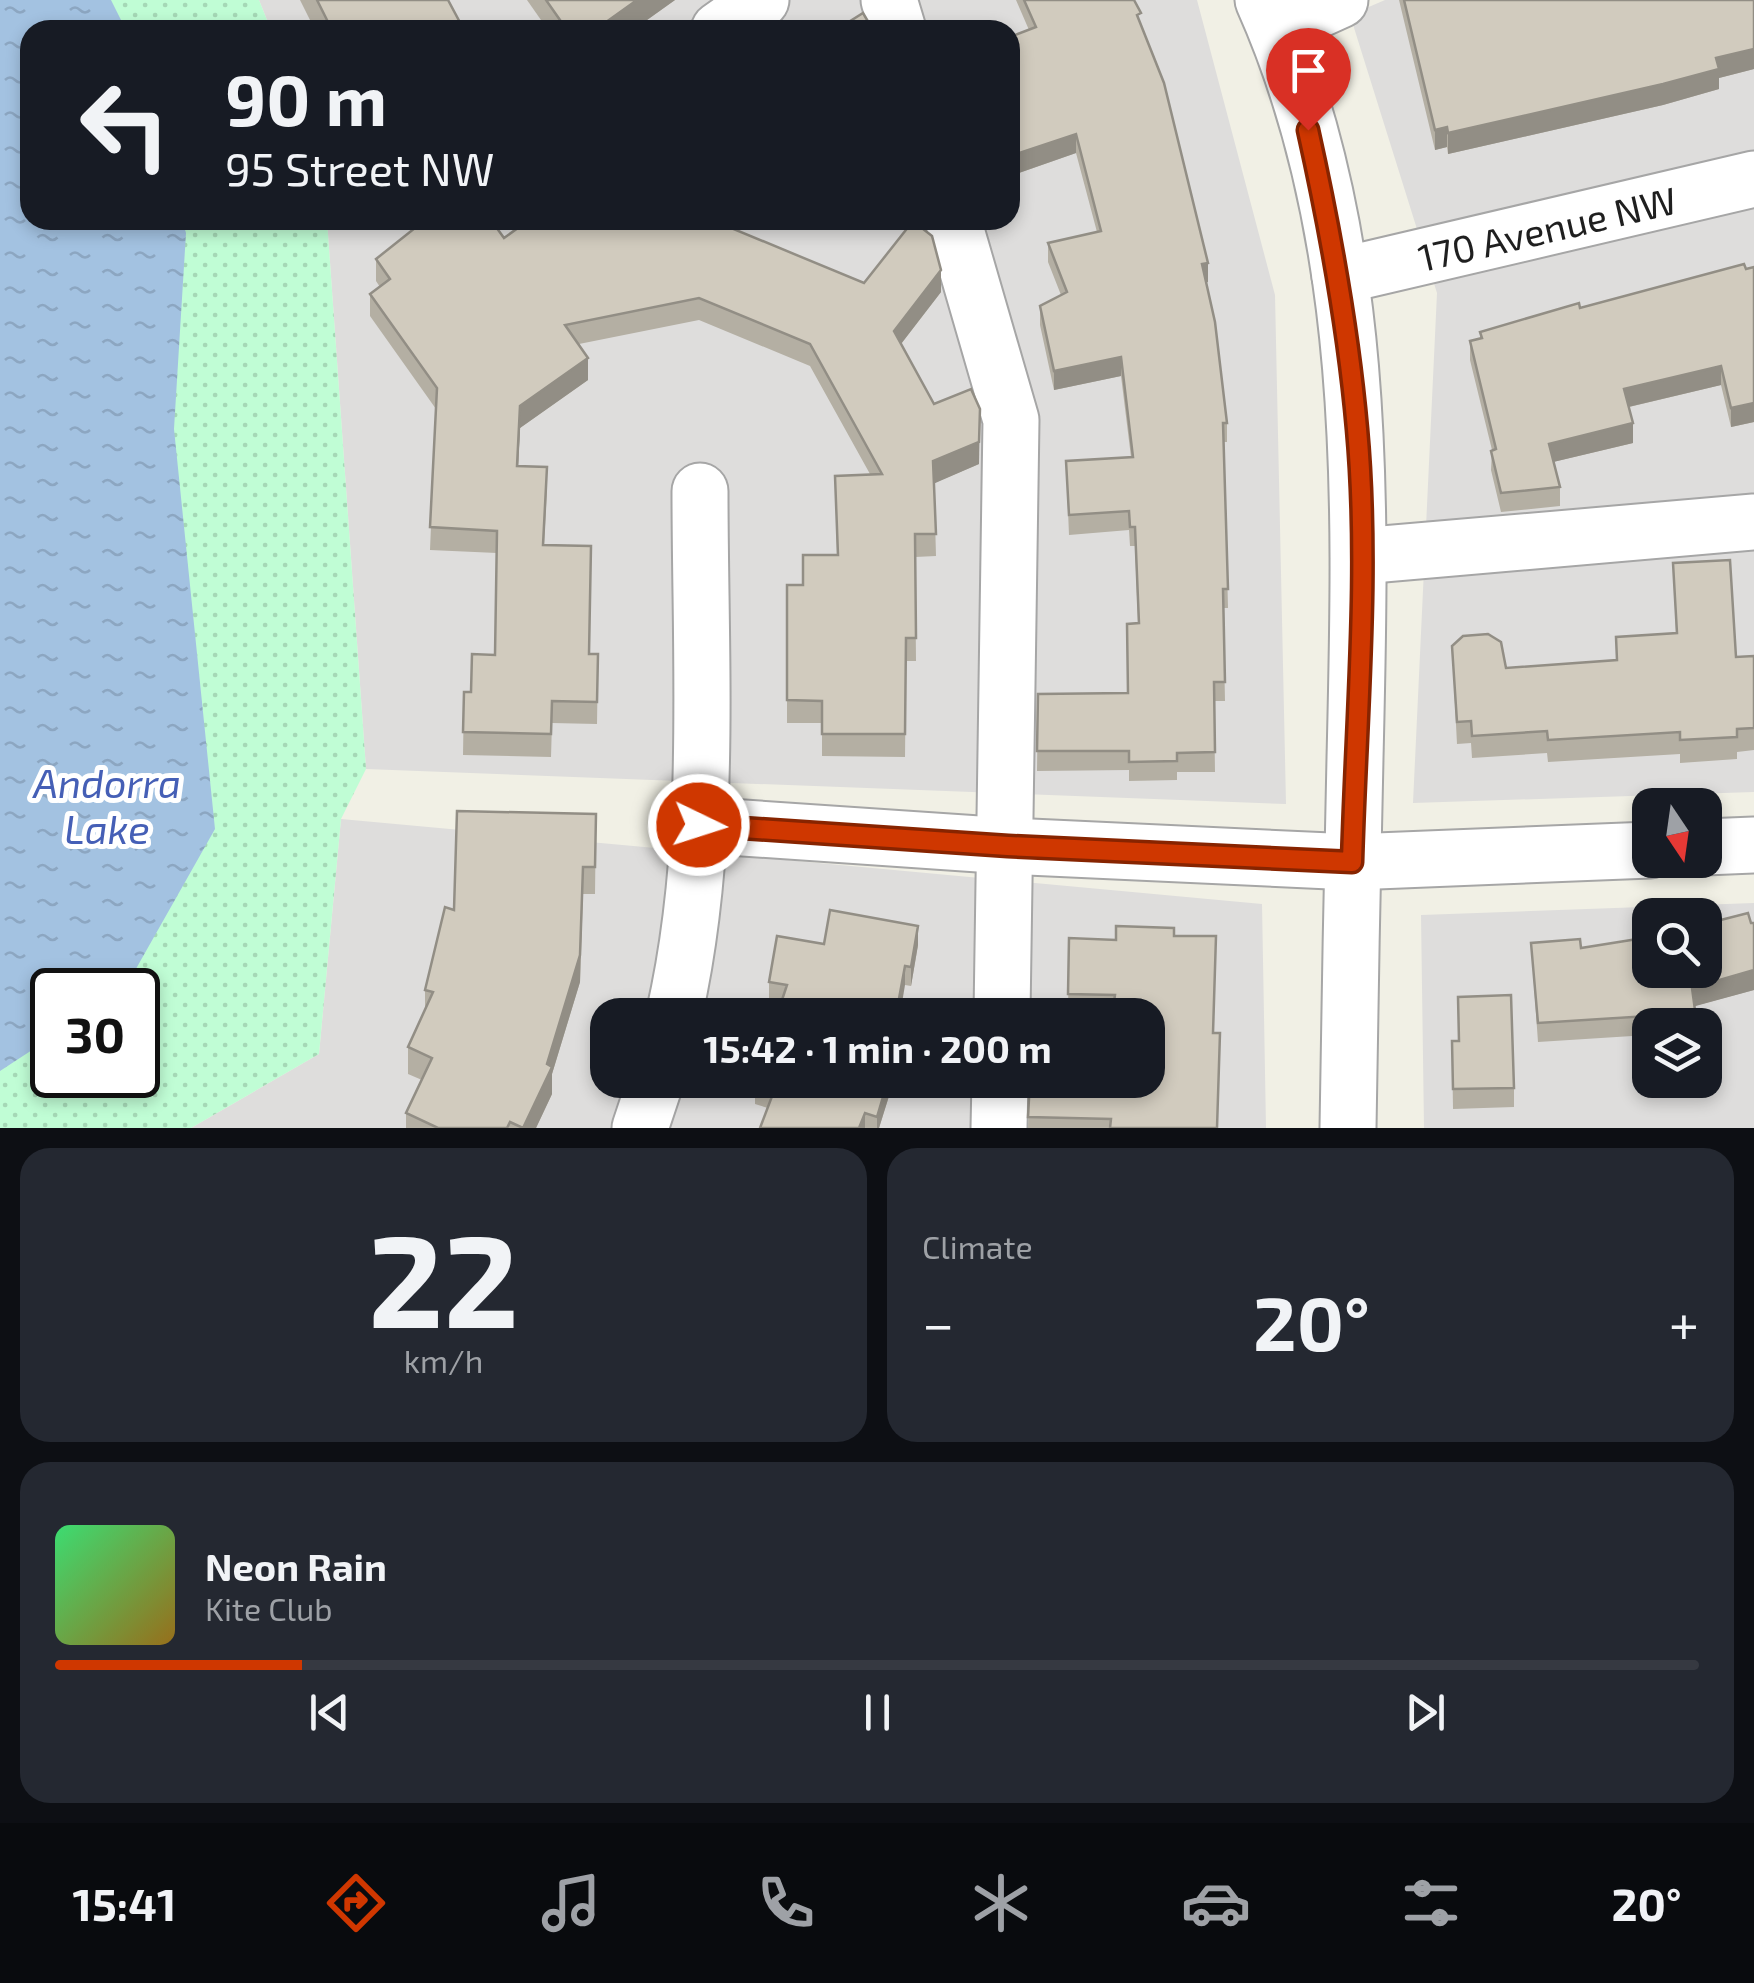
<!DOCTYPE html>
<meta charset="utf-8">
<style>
:root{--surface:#171b24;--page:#242831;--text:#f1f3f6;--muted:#9ea1a6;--line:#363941;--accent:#cf3700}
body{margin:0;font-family:"Exo 2",sans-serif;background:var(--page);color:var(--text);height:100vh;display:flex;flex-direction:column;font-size:38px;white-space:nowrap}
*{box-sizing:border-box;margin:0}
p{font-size:32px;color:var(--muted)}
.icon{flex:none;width:55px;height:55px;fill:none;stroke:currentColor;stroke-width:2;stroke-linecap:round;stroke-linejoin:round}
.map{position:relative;height:1128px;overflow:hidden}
.panel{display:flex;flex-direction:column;gap:20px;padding:20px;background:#0d0f14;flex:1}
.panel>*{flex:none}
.banner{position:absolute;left:20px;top:20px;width:1000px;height:210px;border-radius:30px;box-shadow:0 5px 15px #0003;background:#171b24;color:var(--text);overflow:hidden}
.needle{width:65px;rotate:167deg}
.tools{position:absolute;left:1632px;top:788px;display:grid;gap:20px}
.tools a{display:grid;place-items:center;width:90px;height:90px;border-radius:20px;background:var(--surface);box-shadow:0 5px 15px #0003;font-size:50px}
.speed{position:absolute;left:30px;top:968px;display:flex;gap:20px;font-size:50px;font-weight:700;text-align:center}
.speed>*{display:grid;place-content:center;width:130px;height:130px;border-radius:50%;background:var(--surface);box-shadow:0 5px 15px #0003;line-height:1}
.speed .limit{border:5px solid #111;border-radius:15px;background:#fff;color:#111}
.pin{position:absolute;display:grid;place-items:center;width:85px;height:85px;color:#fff;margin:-102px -42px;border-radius:50% 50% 50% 0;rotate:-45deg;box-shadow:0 0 10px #0007}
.pin .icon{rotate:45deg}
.me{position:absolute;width:110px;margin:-55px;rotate:94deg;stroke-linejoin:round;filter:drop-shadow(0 0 8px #0008)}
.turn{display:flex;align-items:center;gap:35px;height:210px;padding:0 40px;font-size:45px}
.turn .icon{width:130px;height:130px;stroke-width:2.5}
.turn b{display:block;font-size:70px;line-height:85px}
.big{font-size:75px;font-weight:700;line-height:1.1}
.panel .widget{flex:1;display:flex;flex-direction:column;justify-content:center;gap:15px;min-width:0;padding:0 35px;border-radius:30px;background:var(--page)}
.panel .dial{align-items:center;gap:0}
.dial b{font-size:130px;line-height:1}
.song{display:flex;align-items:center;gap:30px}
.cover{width:120px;height:120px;border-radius:15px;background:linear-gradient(135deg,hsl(140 70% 55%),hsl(40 70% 35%))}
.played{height:10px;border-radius:5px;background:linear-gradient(90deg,var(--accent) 15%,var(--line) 15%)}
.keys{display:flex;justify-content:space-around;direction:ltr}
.heat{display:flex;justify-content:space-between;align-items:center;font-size:55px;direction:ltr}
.panel .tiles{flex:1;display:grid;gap:20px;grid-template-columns:1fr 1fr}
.widget:last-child{grid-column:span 2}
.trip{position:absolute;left:590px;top:998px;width:575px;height:100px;border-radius:30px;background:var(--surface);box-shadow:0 5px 15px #0003;font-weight:700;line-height:100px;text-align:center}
.menu{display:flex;height:160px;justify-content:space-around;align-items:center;background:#090b0e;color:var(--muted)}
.menu .icon{width:70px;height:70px}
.menu .on{color:var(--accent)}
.menu b{font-size:45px;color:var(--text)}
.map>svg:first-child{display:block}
</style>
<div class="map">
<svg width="1754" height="1128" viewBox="0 0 1754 1128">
<defs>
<pattern id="park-dots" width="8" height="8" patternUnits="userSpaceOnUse" patternTransform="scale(2.5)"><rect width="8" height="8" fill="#c0fdd5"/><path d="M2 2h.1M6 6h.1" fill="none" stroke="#a5d8b6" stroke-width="1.8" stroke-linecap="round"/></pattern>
<pattern id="water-ripples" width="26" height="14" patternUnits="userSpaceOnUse" patternTransform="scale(2.5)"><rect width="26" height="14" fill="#a3c2e1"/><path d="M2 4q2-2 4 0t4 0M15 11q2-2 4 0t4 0" fill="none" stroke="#8ca6c1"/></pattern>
</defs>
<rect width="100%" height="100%" fill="#f1f0e5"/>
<g fill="#dedddc" fill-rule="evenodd">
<path d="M259,0H1197L1275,295L1286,804L366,769L327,220H1010V30H271Z"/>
<path d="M1385,0H1754V792L1413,803L1437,293L1350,15Z"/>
<path d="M341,819L1262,904L1266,1128H191L319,1054ZM608,1015H1148V1080H608Z"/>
<path d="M1754,903V1128H1424L1421,915ZM1650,915H1705V970H1650ZM1650,1025H1705V1080H1650Z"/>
</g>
<path fill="url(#park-dots)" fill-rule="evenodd" d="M0,0H259L271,30H30V220H327L366,769L341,819L319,1054L191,1128H0ZM52,990H138V1075H52Z"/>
<path fill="url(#water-ripples)" d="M0,0H111L126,30H30V220H182L186,233L174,429L215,829L124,990H52V1037L0,1071Z"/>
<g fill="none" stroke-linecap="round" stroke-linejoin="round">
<g stroke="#a6a6a6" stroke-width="59">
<g id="minor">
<path d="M889,0L898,30"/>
<path d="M1263,0C1369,237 1361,505 1355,758C1352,881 1350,1005 1348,1128"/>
<path d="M1276,29L1340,0"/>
<path d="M719,30L761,0"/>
<path d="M953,220L1011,420L1002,1015"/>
<path d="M1340,276L1754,179"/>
<path d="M1360,556L1754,522"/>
<path d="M699,825L1008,846L1352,862L1650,850"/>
<path d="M1705,847L1754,845"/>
<path d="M674,1015C713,845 700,665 700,491"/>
<path d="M640,1128L656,1080"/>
<path d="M999,1128L1000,1080"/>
</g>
</g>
<use href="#minor" stroke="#fff" stroke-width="55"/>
</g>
<g fill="#b4afa3">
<path d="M300,0H448L464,30H315Z"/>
<path d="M527,0H675L633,30H548Z"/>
<path d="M1016,0H1134L1208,282H1206L1227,423V442H1224L1228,608H1223L1225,701H1214L1215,772H1177V780L1129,781V770L1037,771L1038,694L1128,693L1138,623L1135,546H1130L1129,530L1069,535L1066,461L1131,457L1121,376L1054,390L1040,325V306L1061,295L1048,262V243L1097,232L1076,153L1013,175L1010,167V37L1029,30Z"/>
<path d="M1399,0H1754V69L1719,78V89L1663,105L1448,154L1447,147L1435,150Z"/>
<path d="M504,238L941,292L901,344L934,404L979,464L934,483L936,556L915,557L916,661H906L905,757L822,756V723H787V585H803L837,555L835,476L870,474L810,366L699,320L579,344L588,380L520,428L518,466L547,489L544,545L590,654H598L597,724L552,723L551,757L463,755L464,692H471L495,655L497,553L430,550L436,409L370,316V294L380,287L376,281V259Z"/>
<path d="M1754,267V422L1731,427L1721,385L1629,407L1633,443L1553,462L1560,487V506L1501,512L1491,470L1492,450L1470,360V341L1480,339V332Z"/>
<path d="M1673,563L1736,657L1754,656V750L1737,752V759L1680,763V754L1548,762L1547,753L1472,758L1471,743L1457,744L1452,646L1506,668L1616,660V637L1676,633Z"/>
<path d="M596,814L595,894H583L580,982L552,1074V1094L536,1128H406V1113L422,1080L408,1074V1047L425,1010V990L454,910Z"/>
<path d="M1754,923V990L1694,1006L1650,1025V1048L1648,1035L1538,1042L1531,943L1581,948Z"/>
<path d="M1174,936L1214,1033L1218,1128H1028L1030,1080H1148L1112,1014L1068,1013L1069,938L1116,940Z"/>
<path d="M824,944L918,945L911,986L905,985L781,1003L769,1001V982Z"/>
<path d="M1452,1041L1514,1088V1107L1453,1109Z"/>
<path d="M756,1080H894L879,1128H760L768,1108L755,1104V1085Z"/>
</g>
<g fill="#928e85">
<path d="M637,0H675L633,30H595Z"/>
<path d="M1754,49V69L1719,78V89L1663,105L1448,154V133L1716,58Z"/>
<path d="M1447,127V147L1435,150V130Z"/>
<path d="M1076,134V153L1013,175V155Z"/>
<path d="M1208,263V282L1202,284V264Z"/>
<path d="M941,270V292L894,353V331Z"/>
<path d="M1121,357V376L1054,390V371Z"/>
<path d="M588,358V380L520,428L517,488L520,406Z"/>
<path d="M1721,366V385L1624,408V389Z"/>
<path d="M1754,403V422L1731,427V408Z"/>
<path d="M980,409L979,464L933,484V461Z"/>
<path d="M1633,423V443L1549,463V444Z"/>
<path d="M583,867L580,982L552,1074V1094L536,1128H523L547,1064Z"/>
<path d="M918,926V945L911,986V967Z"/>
<path d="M905,966V985L900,1015H896Z"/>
<path d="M1754,970V990L1692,1007V988Z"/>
<path d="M888,1080H894L879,1128H877V1117Z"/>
<path d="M865,1113V1128H859Z"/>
</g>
<g fill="#d1cbbe" stroke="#928e85" stroke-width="2.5">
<path d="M317,0H448L464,30H332Z"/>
<path d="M546,0H637L595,30H579L576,25L567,30Z"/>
<path d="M1024,0H1134L1141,13L1137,15L1164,83L1208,263L1202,264L1215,322L1227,423H1223L1228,589H1223L1225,682H1214L1215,752L1177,753V761L1129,762V751H1037L1038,694L1128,693L1127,624L1139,623L1135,527H1130L1129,511L1069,515L1066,461L1133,457L1121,357L1054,371L1040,306L1067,292L1048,243L1101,231L1076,134L1013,155L1010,148V37L1036,27Z"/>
<path d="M1404,0H1754V49L1716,58L1719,69L1663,84L1448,133L1447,127L1435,130Z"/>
<path d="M863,13L873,30H836Z"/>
<path d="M425,220H491L504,238L529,220H712L864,283L913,221L932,236L941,270L894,331L934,404L971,389L980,409L979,442L933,461L936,534H915L916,638H906L905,734H822V701L787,700V585H803V555H838L835,476L882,474L810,344L699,298L565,325L588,358L520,406L517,466L547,467L543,545L591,546L589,654H598L597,702L552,701L551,734L463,732L464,692H471L472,654L495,655L497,531L430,527L437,388L370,294L390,279L376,259Z"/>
<path d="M1744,264L1746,269L1754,267V403L1731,408L1721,366L1624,389L1633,423L1549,444L1560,487L1501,493L1491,451L1496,449L1470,341L1482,338L1480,332L1579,303L1580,308Z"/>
<path d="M1730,560L1736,657L1754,656V728L1737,729V737L1680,740V732L1548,740L1547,731L1472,736L1471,721L1457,722L1452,646L1463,636L1488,634L1501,642L1506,668L1617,660L1616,637L1677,633L1673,563Z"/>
<path d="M457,811L596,814L595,867H583L580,955L547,1064L552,1067L523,1128L510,1122L507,1128H438L406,1113L432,1058L408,1047L433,992L425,990L445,907L454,910Z"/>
<path d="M830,910L918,926L911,967L905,966L896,1015H777L787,985L769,982L777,936L824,944Z"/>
<path d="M1748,913L1751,923H1754V970L1692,988L1697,1025H1650V1029L1648,1016L1538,1023L1531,943L1580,939L1581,948L1650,937V970H1705V924Z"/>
<path d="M1116,926L1174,928V936H1216L1213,1033H1220L1217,1128H1110L1111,1119L1028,1117L1030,1080H1148V1015H1112L1115,995L1068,994L1069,938L1116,940Z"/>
<path d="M1511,995L1514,1088L1453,1089L1452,1041H1459L1458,997Z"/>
<path d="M756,1080H888L877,1117L865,1113L859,1128H760L774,1091L755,1085Z"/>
</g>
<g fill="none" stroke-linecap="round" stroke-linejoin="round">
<g stroke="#872400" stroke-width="25">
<path id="route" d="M699,825L1008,846L1352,862C1356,719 1370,572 1357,429C1348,327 1330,229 1308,130"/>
</g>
<use href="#route" stroke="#cf3700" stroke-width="18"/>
</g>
<g text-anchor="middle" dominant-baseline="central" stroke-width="10" stroke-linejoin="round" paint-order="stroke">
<g font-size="38" fill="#1f1f1f" stroke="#fff">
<text transform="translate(1547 228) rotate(-13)">170 Avenue NW</text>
</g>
<g font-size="40" font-style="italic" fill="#455fb6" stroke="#fff">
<text x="107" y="782">Andorra<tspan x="107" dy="46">Lake</tspan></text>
</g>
</g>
</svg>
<div class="tools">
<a><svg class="needle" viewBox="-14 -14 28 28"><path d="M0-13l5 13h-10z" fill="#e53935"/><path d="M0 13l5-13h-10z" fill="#9ea1a6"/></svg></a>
<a><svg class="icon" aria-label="search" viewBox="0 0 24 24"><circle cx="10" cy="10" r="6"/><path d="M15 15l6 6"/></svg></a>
<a><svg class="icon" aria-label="layers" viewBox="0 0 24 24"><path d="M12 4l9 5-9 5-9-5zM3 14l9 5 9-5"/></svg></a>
</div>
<div class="speed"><div class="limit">30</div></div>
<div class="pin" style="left:1308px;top:130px;background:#d93025"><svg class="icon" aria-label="arrive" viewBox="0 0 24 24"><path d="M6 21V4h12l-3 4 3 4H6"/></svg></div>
<svg class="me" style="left:699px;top:825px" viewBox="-20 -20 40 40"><circle r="17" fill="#cf3700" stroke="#fff" stroke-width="3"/><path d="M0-11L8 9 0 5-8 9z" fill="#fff"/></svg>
<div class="trip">15:42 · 1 min · 200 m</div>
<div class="banner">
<div class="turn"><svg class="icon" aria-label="left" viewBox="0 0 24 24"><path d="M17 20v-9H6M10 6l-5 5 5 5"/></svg><div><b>90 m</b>95 Street NW</div></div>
</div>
</div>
<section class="panel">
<div class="tiles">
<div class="widget dial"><b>22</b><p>km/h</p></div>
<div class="widget"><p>Climate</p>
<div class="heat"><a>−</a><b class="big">20°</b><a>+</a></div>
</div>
<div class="widget">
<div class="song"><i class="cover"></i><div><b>Neon Rain</b><p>Kite Club</p></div></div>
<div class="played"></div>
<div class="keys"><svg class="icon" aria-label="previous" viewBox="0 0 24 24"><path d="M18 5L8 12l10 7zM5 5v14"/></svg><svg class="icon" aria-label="pause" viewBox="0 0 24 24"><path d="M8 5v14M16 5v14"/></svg><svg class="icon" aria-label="next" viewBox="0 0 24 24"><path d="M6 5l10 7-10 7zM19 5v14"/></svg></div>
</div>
</div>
</section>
<nav class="menu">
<b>15:41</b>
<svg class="icon on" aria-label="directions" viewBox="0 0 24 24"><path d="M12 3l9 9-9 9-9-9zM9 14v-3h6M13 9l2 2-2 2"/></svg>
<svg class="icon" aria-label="music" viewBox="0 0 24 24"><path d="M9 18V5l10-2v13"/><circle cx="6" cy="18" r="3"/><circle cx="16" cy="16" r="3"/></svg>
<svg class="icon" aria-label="phone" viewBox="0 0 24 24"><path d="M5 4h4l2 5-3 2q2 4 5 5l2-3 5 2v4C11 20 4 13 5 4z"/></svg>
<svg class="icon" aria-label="climate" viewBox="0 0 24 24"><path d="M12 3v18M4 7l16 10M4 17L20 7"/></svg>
<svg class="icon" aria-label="car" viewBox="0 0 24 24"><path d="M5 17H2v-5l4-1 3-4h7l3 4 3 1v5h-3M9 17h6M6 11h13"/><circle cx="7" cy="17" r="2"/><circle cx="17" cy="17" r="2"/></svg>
<svg class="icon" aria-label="filters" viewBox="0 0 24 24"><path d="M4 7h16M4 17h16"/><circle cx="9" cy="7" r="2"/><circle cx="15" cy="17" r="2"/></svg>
<b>20°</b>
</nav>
